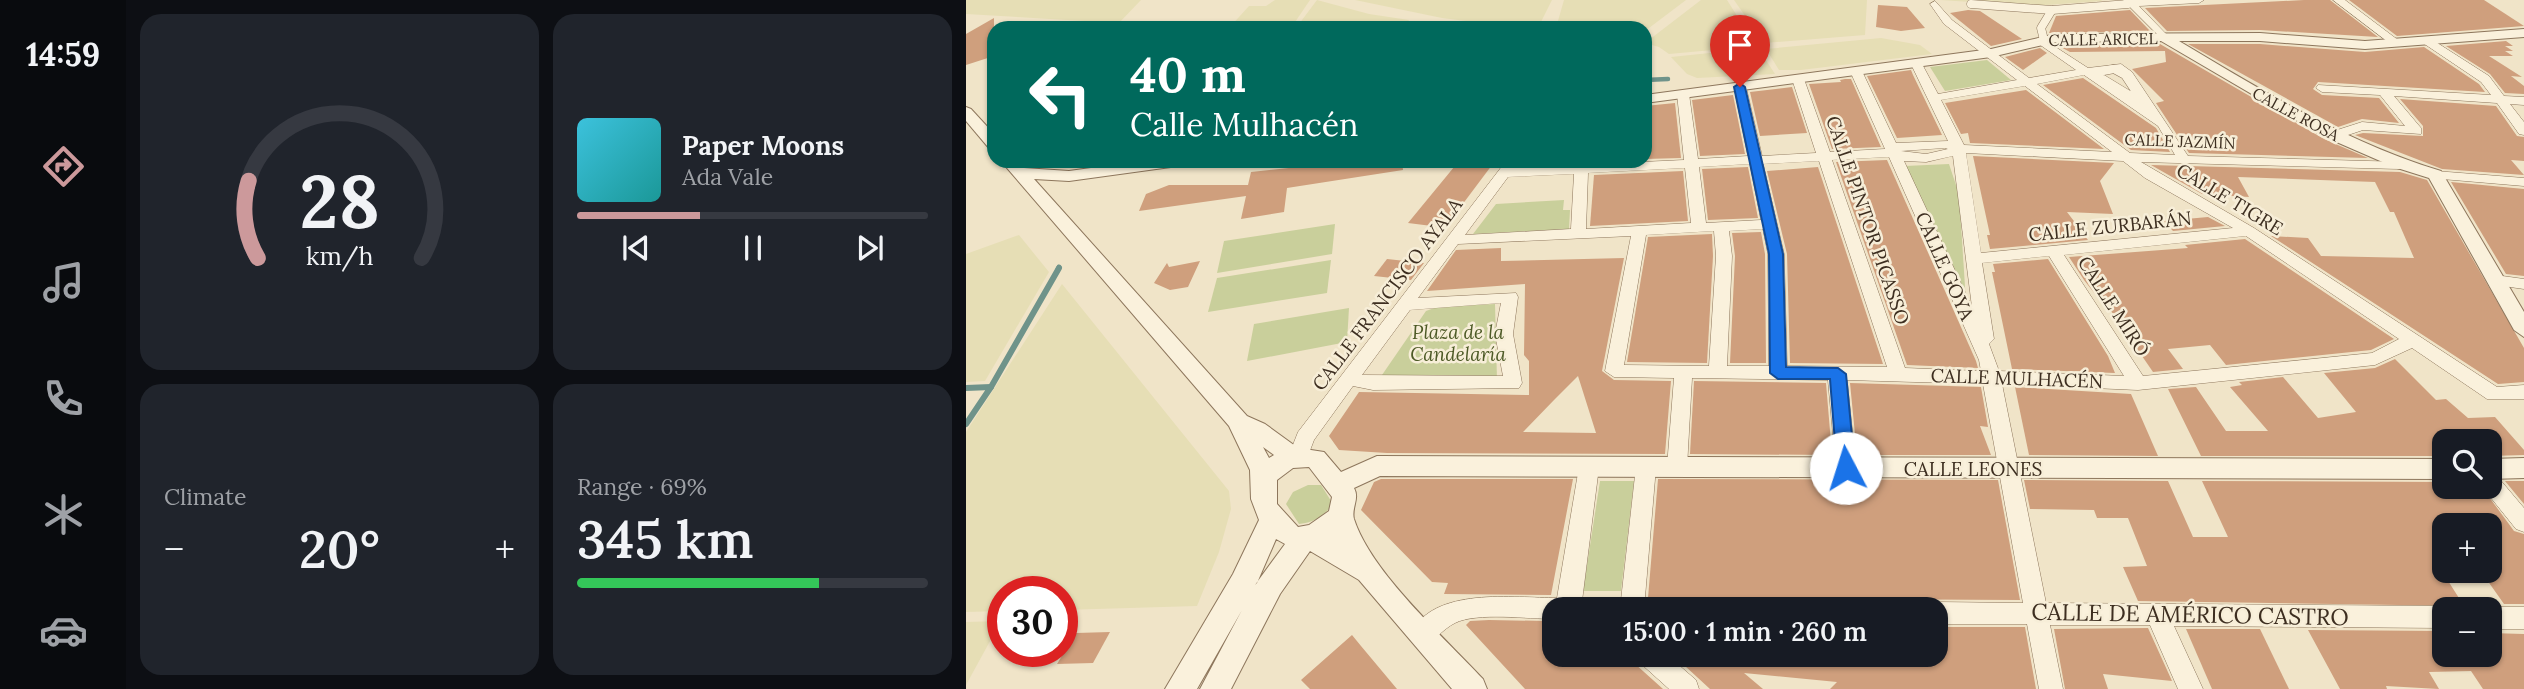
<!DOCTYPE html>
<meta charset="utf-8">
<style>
:root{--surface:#171b24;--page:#20242c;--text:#f1f3f6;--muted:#9ea1a6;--line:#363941;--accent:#cc999b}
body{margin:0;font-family:Lora,serif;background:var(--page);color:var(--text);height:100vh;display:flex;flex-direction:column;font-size:26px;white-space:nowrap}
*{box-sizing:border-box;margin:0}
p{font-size:23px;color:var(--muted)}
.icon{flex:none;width:38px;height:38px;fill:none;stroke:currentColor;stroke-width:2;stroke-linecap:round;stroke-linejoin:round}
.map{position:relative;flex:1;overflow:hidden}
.side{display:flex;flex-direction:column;gap:14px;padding:14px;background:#0d0f14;width:840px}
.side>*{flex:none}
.hud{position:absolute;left:21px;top:21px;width:665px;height:147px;border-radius:21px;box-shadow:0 2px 5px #0004;background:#00695c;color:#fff;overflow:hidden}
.tools{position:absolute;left:1466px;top:429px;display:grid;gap:14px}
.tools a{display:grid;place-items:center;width:70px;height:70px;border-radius:14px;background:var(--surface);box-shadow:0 2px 5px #0004;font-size:35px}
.speed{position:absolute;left:21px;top:576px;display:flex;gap:14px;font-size:35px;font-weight:700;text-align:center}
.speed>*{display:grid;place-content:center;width:91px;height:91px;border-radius:50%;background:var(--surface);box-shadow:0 2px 5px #0004;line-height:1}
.speed .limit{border:10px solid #d22;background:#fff;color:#111}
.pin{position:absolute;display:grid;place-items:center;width:60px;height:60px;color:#fff;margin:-72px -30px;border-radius:50% 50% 50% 0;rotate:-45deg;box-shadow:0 0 7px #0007}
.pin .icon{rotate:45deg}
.me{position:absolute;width:77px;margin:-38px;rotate:355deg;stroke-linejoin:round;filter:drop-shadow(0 0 5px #0008)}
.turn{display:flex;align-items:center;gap:24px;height:147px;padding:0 28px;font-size:32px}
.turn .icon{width:91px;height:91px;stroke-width:2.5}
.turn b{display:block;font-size:49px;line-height:60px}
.big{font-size:52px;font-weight:600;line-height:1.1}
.side .widget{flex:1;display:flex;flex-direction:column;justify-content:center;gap:10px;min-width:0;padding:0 24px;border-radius:21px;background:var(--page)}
.side .dial{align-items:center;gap:0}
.dial svg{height:182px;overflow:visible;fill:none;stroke:var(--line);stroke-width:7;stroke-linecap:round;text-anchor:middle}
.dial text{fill:var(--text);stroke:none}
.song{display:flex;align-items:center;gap:21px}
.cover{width:84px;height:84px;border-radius:10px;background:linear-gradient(135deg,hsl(190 70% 55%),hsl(180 70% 35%))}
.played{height:7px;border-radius:4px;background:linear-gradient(90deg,var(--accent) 35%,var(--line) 35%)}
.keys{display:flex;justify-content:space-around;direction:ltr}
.heat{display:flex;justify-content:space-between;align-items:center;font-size:38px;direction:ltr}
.charge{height:10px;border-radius:5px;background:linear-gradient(90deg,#34c759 69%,var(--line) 0)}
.side .tiles{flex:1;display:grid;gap:14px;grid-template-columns:repeat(2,1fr)}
.trip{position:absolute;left:576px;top:597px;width:406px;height:70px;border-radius:21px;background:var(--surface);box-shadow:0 2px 5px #0004;font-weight:600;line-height:70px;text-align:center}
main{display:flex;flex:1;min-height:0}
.tab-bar{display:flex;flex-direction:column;width:126px;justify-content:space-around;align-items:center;background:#090b0e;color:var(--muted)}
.tab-bar .icon{width:49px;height:49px}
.tab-bar .active{color:var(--accent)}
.tab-bar b{font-size:32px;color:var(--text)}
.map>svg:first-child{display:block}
</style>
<main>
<nav class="tab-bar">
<b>14:59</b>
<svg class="icon active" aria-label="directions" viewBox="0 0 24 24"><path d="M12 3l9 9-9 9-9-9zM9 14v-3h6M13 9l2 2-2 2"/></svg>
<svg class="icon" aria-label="music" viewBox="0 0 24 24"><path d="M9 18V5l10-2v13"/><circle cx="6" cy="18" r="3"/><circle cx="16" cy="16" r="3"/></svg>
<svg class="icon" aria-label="phone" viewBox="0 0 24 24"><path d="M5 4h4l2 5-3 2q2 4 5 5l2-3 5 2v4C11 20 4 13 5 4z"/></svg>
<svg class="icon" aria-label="climate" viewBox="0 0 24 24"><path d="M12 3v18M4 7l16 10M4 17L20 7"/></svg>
<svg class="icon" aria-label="car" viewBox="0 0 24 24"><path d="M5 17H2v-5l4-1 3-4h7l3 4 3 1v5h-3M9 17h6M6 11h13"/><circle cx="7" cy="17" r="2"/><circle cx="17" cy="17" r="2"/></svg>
</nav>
<section class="side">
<div class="tiles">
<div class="widget dial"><svg viewBox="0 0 100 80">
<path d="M14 69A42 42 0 1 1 86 69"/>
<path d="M14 69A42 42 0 0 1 10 35" stroke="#cc999b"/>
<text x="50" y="56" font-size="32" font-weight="700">28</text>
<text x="50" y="72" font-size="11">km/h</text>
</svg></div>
<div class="widget">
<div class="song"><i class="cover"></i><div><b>Paper Moons</b><p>Ada Vale</p></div></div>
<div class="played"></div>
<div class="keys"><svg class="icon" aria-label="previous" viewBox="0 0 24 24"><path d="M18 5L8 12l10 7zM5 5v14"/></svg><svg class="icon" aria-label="pause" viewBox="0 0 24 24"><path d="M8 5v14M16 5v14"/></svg><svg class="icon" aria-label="next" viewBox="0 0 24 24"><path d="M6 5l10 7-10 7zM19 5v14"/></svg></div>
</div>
<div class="widget"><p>Climate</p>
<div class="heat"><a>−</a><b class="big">20°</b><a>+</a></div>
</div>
<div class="widget"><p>Range · 69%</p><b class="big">345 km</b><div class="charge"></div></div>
</div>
</section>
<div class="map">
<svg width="1558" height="689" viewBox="0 0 1558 689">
<rect width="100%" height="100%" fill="#f0e4c8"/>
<g fill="#e6deb5">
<path d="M0,0H175L153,23L0,14Z"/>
<path d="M309,0H344L325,28H263L283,6H300Z"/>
<path d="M351,0L403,14L443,20L438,28H330Z"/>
<path d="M389,0H586L572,28H556L476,18Z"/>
<path d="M598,0H720L679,31V28H590Z"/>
<path d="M735,0H761L790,46L703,54L693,47L679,43Z"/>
<path d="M768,0H901L899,35L798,43Z"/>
<path d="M974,0H1135L1136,1L1066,6Z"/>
<path d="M915,38L954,45L966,54L835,70H813L800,49Z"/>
<path d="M792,48L809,74L731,78L721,74L705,57Z"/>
<path d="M53,235L83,272L19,381L0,382V254Z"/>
<path d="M96,284L263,491L265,509L253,552L231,606L96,610V592H37V611L0,612V432Z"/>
<path d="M35,621L0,685V622Z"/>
</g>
<g fill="#c9cf9b">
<path d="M1021,60L1045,80L979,91L964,67Z"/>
<path d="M983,164L993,194L1000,302L939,166Z"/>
<path d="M598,200L597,210H604L603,229L507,234L530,204Z"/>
<path d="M369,224L366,254L251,273L258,241Z"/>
<path d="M365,260L361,293L242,312L251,278Z"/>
<path d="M529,304L531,380H419L416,375L460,311L471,307Z"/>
<path d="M383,308L381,342L281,361L288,324Z"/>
<path d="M634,481H668L655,591H617Z"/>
<path d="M342,485H355L367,504C357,517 349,522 333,524L320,504L327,492Z"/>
</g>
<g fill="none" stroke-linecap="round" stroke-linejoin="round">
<path stroke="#6f938a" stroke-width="4.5" d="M679,80L702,79"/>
<path stroke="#6f938a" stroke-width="5" d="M92,269L93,267"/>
<g stroke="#6f938a" stroke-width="6">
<path d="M25,387L93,268"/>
<path d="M0,388L25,387L0,424"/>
</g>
</g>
<g fill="#cf9f7d" fill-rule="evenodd">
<path d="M1338,0H1364L1412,37L1294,30L1201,31L1179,8Z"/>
<path d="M1383,0H1518L1558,26L1431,36Z"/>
<path d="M912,5L941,7L959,28L935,31L910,27Z"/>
<path d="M1002,10L1014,11L1056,39L1025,46L984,13Z"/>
<path d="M1164,10L1184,31L1083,33L1090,16Z"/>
<path d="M28,18V56L0,65V34Z"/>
<path d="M1540,41L1547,46H1539L1547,51H1539L1547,56H1523L1556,77L1545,76L1558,86V94L1539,93L1524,74L1480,46Z"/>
<path d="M1194,44L1358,139L1402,158L1223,153L1190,103L1198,101L1166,69L1200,62L1199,51L1104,52L1091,45Z"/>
<path d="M1222,44H1294L1399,52L1458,47L1513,84L1519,92L1352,82L1347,89L1356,95L1413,98L1433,123L1396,119L1372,127Z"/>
<path d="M1074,48L1081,53L1057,70L1039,57Z"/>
<path d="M945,70L947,75L976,135L931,138L901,76Z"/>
<path d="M1117,78L1190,128L1204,152L1165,150L1077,85Z"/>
<path d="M879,79H885L915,147L866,149L843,84L875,82L874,80Z"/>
<path d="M826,87L841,133L794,136L784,92Z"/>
<path d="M1060,90L1138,149L1004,143L1002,133L995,134L979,103Z"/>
<path d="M767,95L779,154L734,156L726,100Z"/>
<path d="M1434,99L1530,106L1551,136L1558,137V161L1545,160L1558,175L1476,169L1389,135L1397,133L1457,136V126Z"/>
<path d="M709,103L715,158L679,159V106Z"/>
<path d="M1007,156L1148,163L1134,181L1147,214L1101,212L1114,229L1110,230H1114L1122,240L1024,249L1021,235H1024Z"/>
<path d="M921,160L1010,361L1012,368L941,365L870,162Z"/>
<path d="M388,161H436L437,170L321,188L318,212L275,219L280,196L173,211L180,194L203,185H282L285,172Z"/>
<path d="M493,161H529L484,221L471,220L466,226L442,223Z"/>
<path d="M1185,165L1434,172L1461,180L1558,348V382L1532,384L1305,236L1342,238L1355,256L1448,258L1428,212H1424L1409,182L1272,177L1283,197L1236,194Z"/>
<path d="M782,167L792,218L742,220L736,169Z"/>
<path d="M852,167L917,364L824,363L821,254L801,171Z"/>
<path d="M717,171L722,221L624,226L628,175Z"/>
<path d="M1485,182L1558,189V276L1540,274Z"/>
<path d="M1242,217L1259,226L1207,231L1198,221Z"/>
<path d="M795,232L799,254L800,363H764L769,256L766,233Z"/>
<path d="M746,234L747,256L741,363L661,362L682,237Z"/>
<path d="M1279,239L1428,339L1405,350L1260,365L1244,345L1202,349L1217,369L1187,372L1132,292L1129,294L1118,280L1103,257L1222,248L1219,245Z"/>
<path d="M535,248V261L658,258L636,371L648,380L705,381L699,454L421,453L373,450L363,436L393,392L563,395V361L558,355L559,284L461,291L490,250ZM612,376L630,433L557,432L589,399Z"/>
<path d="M421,259L458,263L445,280L408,276Z"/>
<path d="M1082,259L1142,356L1149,373L1046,369L1026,272H1029L1027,264Z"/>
<path d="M234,261L222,287L204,290L188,283L201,263L203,267Z"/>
<path d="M1429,359L1470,400L1480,399L1502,418L1529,417L1558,450V455L1524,456V441H1479V456H1235L1202,389L1230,387L1260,431H1302L1264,387L1276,385L1273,382L1317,377L1352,418L1390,412L1358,373L1409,368Z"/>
<path d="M728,381L860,383L866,455L724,454Z"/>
<path d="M884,383L1015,387L1022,427L1014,426L1025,455H891Z"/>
<path d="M1049,387L1165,394L1192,456L1063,455Z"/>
<path d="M415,479H607L585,595L478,594L482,583L466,582L395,510L408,482Z"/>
<path d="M692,479L1032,480L1054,600L682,598Z"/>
<path d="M1058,480L1202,481L1227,537H1262L1236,481L1479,482V486H1515L1548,531L1558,534V604H1538L1514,570H1524V525H1481L1479,521V576L1498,606L1172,601L1157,567L1181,566L1162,518H1131L1128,510L1064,509Z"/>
<path d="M1539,481H1558V504Z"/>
<path d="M523,620L580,621L578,631L588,622V654H658L697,689H559L500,625L504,621Z"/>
<path d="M970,627H1059L1070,689H864L871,682L778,673L797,689H744L706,654H865L866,665L918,667L917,654H970Z"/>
<path d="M1182,628L1206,681L1137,674L1142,689H1099L1088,629Z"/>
<path d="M1220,629H1294L1323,689H1246Z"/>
<path d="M1342,630L1479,631V654H1524V633L1558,634V689H1517L1505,671L1463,672L1473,689L1420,686L1421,689H1374Z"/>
<path d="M144,632L127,663L91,664L110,633Z"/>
<path d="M386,635L395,646L431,689H344L335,680Z"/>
</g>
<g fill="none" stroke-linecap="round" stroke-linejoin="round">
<g stroke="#8d765c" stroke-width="9">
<g id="pedestrian">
<path d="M1005,4L1086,10L1162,4"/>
<path d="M1077,36L1075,28L1086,10"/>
<path d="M1148,69L1159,75L1178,104L1127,73Z"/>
</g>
</g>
<g stroke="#8d765c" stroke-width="1">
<g id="minor">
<path d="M1157,0H1238L1233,3L1173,6L1202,36L1203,38L1198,41Z"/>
<path d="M1367,0H1379L1436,43L1426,45Z"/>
<path d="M969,1L986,20L1063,78L1110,70L1070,42L1069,40L1074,37L1122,68L1155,64L1166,72L1222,156L1438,162V168L1433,169L1175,162L1288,228L1531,387L1558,385V399H1521L1446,348L1409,365L1172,390L1036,384L1080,603L1479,606L1486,609H1479V628L1208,626L1237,689H1212L1184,625H1084L1097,689H1073L1061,624H970V609H960L970,602L1057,603L1017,384L881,380L890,468L887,474L880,476L873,474L870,468L862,380L726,378L721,467L718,473L711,475L704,473L701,467L708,378L648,377L639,371L665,236L492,244L452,298L550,293L552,297L547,334L556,383L553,388L407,390L387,386L348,440L340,461L333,463L326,461L323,455L332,432L540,161H554L549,168L718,160L711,94L717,90L723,94L732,159L782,156L768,87L774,83L780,87L796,156L850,153L826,79L832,75L838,79L864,152L919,149L884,71L890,68L896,71L930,143L982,141L944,62L946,60H954L972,94L1051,80L978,24L964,4ZM1149,70L1158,76L1178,105L1130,73ZM1118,75L1192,126L1209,155L1164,153L1071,84ZM1059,86L1146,152L998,145L975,100ZM979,148L982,149L960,154L935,151ZM1000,153L1157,161L1179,178L1267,228L1015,253ZM987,156L1006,307L938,161L960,162ZM923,157L1013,360L1015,371L939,368L866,160ZM853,161L921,367L821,366L818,254L797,164ZM784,164L795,220L740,223L733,167ZM719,168L725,223L620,229L622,173ZM608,174L605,229L499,235L542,177ZM797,229L802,254L803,366H761L766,256L763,231ZM748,231L750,256L743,366L658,365L680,235ZM1280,236L1433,339L1406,353L1177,376L1098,255ZM1083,256L1158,376L1033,371L1023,344L1028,339L1016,263ZM535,303L529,334L537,376L396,375L444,310Z"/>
<path d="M1454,37H1462L1523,76L1538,96L1558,97V105L1544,104L1558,122V135L1553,134L1531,103L1428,96L1455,128V134L1397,130L1370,139L1365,138V132L1396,122L1439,126L1414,95L1356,92L1350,88L1352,85L1525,95L1515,82L1454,41Z"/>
<path d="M1469,171L1558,178V186L1464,178V172Z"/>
<path d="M1529,275L1558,279V289L1523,284L1521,280Z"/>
<path d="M623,459L630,461L633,467L615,609H588V619C562,619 511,612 489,623C477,629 470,640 457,645L449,642L445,634C466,586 549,598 591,598L613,467L616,461Z"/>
<path d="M680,459L687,461L690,467L678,609H654L670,467L673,461Z"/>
<path d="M1524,474L1531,476L1558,508V532L1550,529L1517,488L1524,486Z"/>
<path d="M1524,607H1558V629H1524V609H1519Z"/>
<path d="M670,654H700L730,680L733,689H703L673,662Z"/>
</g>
</g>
<g stroke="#8d765c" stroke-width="2">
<g id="tertiary">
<path d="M1558,29V37L1399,49L1294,41H1213C1298,92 1380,142 1475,171L1558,312V337L1548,330L1463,178L1428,167L1359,137L1195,41L1090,42L1025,57L679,103V95L1025,49L1090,34L1294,33L1399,41Z"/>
<path d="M0,107L5,109L28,134V149L22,147L0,121Z"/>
<path d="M35,161H52L58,168L103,171L176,161H220L212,166L103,181L68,179L281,416L299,424L332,448L358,452L375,472L411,456L1479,459V479L414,476L388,488C394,499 385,508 388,519C405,572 478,637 517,679L521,689H486L393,580L344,551L314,594L265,689H234L276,610L231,689H199L267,574L293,520L285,499L284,470L263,426ZM297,447L308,455L303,458ZM343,467L366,497L363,511L343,525L332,527L311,504V480L327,468ZM310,539L319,544L289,585L291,583Z"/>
<path d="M1558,458V478L1524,479V459Z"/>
</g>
</g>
<use href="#pedestrian" stroke="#faf1dc" stroke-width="8"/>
<use href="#minor" fill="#faf1dc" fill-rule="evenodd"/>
<use href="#tertiary" fill="#faf1dc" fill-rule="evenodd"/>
</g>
<path fill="#1a73e8" stroke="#114b97" stroke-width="2" d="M774,83L779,87L817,254L820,367L872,368L880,374L889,468L880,476L871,468L864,379H812L804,373L803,254L768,87Z"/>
<g text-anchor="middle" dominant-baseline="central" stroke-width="5" stroke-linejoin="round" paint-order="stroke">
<g font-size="16" fill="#3d2e20" stroke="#f7eed8">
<text transform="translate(1137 39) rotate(-1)">CALLE ARICEL</text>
<text transform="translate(1330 114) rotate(28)">CALLE ROSA</text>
<text transform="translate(1214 141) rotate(2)">CALLE JAZMÍN</text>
</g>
<g font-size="19" fill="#3d2e20" stroke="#f7eed8">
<text transform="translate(1264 199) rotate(31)">CALLE TIGRE</text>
<text transform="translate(902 220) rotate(71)">CALLE PINTOR PICASSO</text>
<text transform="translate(1144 226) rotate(-6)">CALLE ZURBARÁN</text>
<text transform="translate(979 266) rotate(66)">CALLE GOYA</text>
<text transform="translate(421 294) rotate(-53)">CALLE FRANCISCO AYALA</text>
<text transform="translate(1148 306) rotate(57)">CALLE MIRÓ</text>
<text transform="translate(1051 378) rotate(2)">CALLE MULHACÉN</text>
<text x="1007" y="469">CALLE LEONES</text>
</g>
<g font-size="19" font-style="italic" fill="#4d5a26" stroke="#f7eed8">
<text x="492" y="332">Plaza de la<tspan x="492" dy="22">Candelaría</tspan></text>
</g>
<g font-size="23" fill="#3d2e20" stroke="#f7eed8">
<text transform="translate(1224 614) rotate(1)">CALLE DE AMÉRICO CASTRO</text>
</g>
</g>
</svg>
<div class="tools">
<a><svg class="icon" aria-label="search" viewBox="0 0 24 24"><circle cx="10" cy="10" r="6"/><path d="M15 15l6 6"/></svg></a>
<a>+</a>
<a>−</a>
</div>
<div class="speed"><div class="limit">30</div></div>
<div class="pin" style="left:774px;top:87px;background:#d93025"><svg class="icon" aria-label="arrive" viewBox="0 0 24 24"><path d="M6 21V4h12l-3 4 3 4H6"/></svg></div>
<svg class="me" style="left:880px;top:468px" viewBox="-20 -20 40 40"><circle r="19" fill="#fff"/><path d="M0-13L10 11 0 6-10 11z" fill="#1a73e8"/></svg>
<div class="trip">15:00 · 1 min · 260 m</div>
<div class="hud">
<div class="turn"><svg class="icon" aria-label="left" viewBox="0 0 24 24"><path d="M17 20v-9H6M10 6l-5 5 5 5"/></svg><div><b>40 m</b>Calle Mulhacén</div></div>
</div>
</div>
</main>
